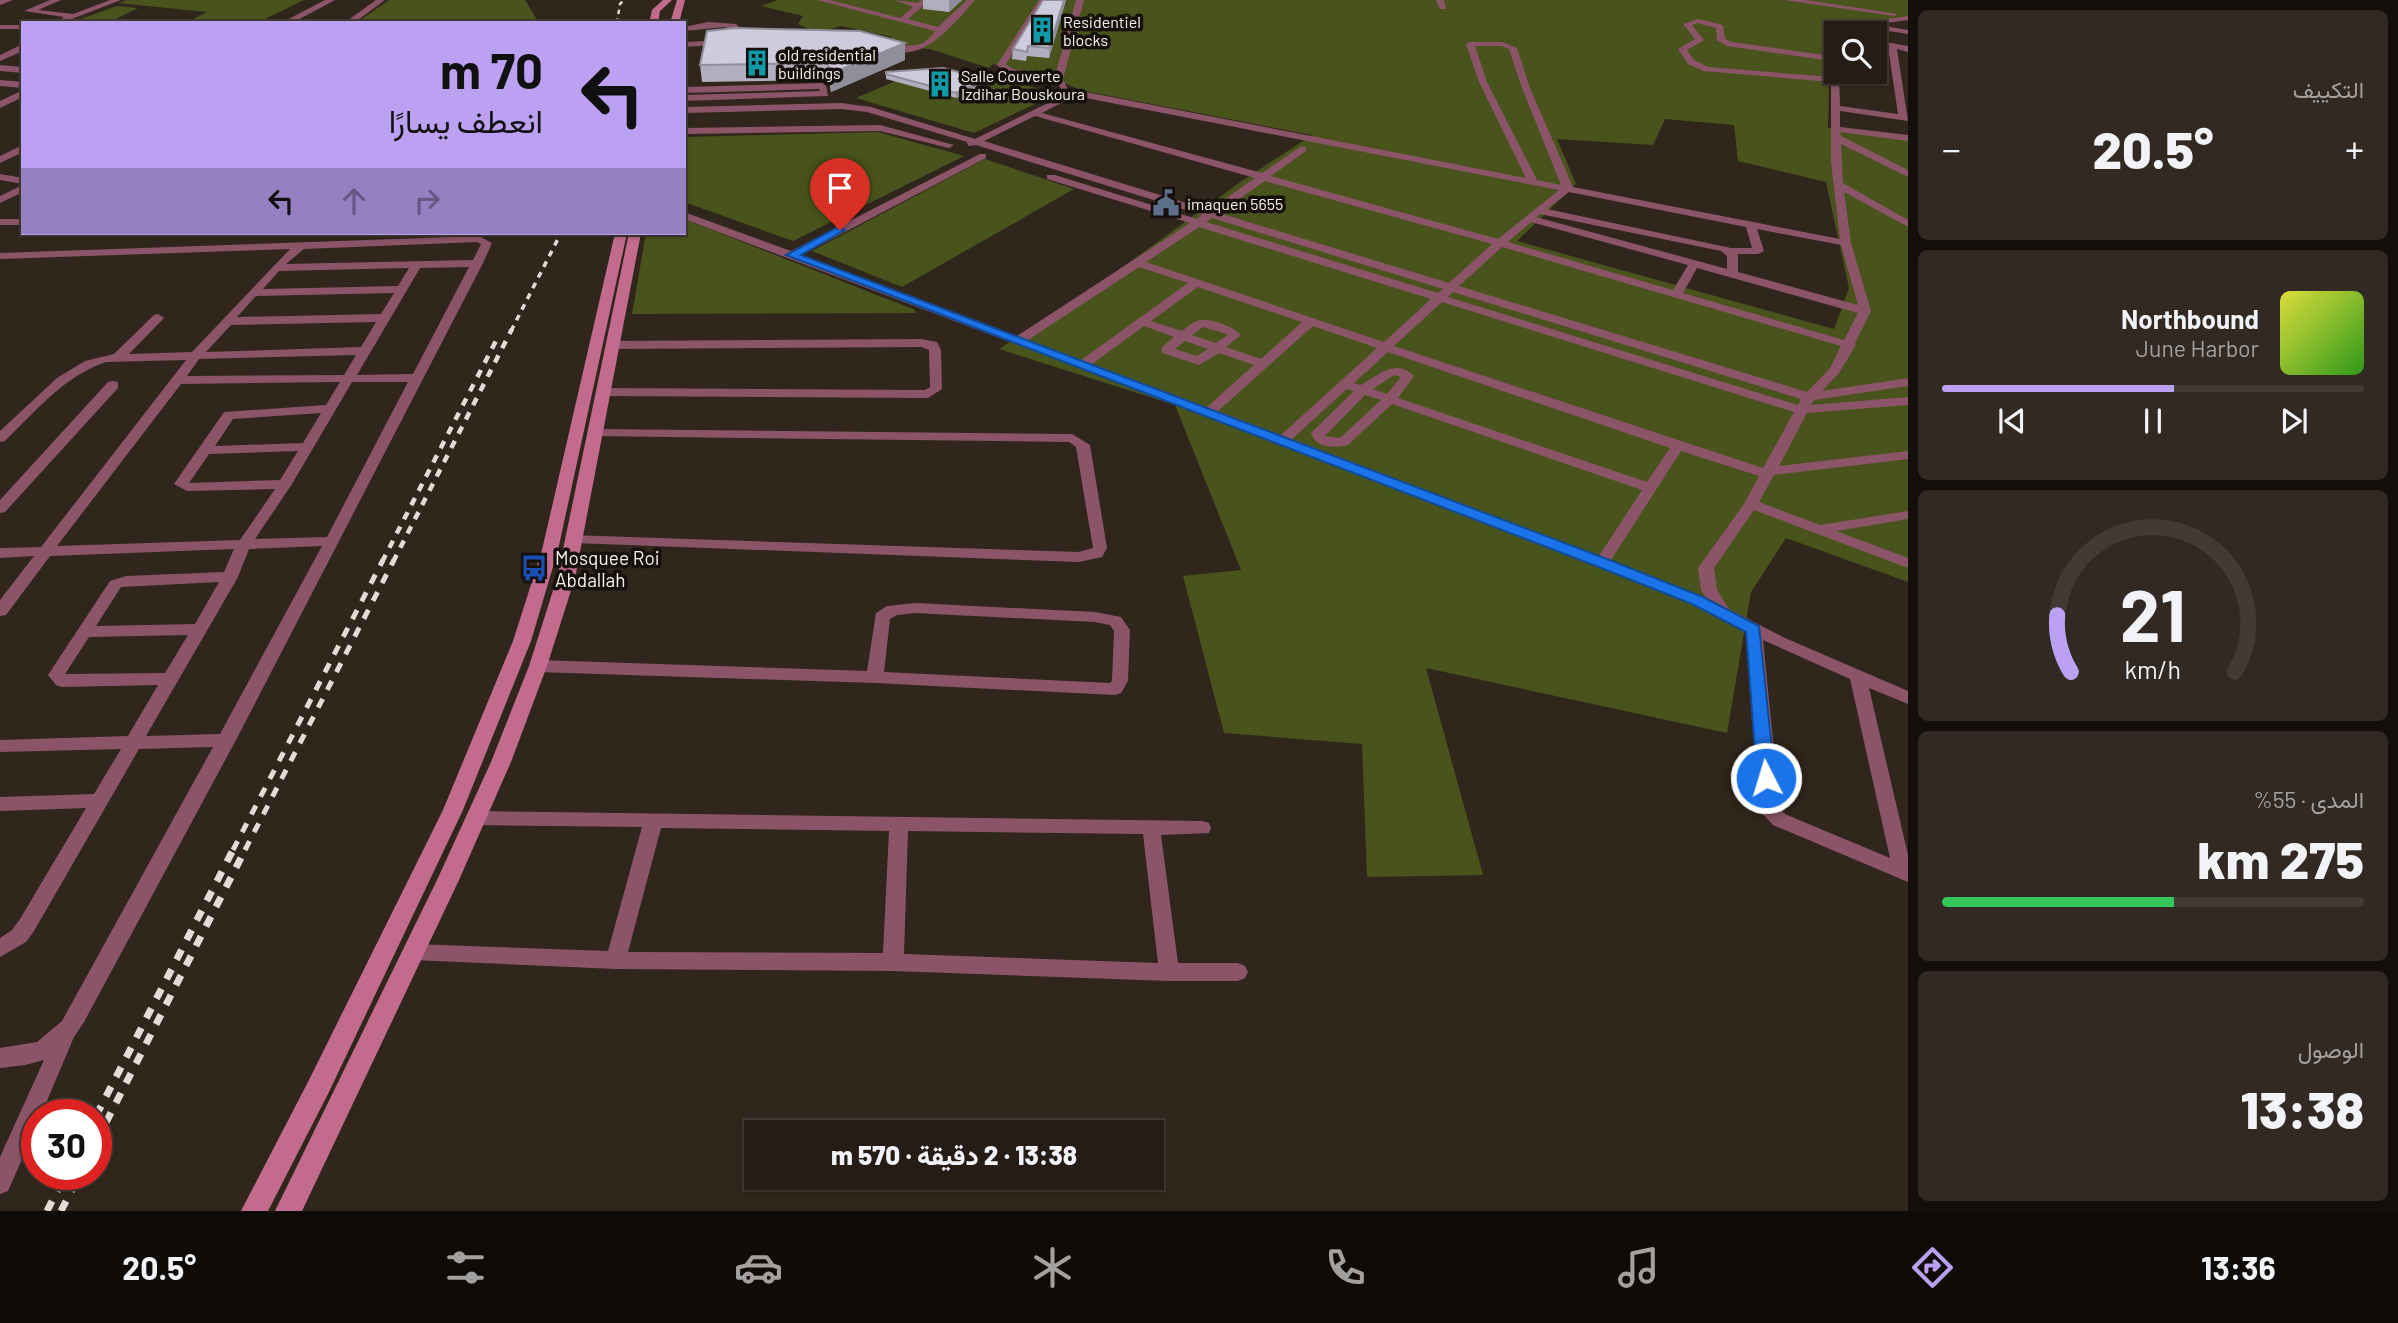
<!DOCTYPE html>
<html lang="ar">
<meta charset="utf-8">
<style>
:root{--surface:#251c15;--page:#312922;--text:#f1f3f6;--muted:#a3a1a0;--line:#423a34;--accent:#bca0f2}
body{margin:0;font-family:Barlow,Vazirmatn,sans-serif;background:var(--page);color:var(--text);direction:rtl;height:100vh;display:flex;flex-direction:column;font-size:26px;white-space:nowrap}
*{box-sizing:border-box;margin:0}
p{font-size:23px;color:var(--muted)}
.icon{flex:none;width:38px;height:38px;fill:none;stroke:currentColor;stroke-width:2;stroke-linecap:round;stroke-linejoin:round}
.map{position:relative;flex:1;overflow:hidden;direction:ltr}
.drawer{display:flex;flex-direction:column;gap:10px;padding:10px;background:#140f0c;width:490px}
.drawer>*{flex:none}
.banner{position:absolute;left:21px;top:21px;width:665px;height:214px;border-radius:0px;box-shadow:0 2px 5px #0004,0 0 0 2px var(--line);direction:rtl;background:#bca0f2;color:#111;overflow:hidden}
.controls{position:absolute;left:1824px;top:21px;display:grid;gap:14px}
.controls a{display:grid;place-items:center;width:63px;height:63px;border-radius:0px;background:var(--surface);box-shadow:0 2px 5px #0004,0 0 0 2px var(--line);font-size:35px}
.speed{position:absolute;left:21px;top:1099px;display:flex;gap:14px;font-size:35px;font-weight:700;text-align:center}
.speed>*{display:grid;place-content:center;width:91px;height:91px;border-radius:50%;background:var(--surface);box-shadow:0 2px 5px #0004,0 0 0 2px var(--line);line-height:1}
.speed .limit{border:10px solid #d22;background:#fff;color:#111}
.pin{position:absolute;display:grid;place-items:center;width:60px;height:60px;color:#fff;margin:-72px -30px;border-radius:50% 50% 50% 0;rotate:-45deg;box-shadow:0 0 7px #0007}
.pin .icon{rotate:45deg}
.me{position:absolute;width:77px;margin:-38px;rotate:355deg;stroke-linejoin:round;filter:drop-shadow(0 0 5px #0008)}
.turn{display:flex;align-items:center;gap:24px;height:147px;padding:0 28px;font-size:32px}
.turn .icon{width:91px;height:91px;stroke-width:2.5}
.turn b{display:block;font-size:49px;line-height:60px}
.lanes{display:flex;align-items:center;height:66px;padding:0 28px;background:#0003;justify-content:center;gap:35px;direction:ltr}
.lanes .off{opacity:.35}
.big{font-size:52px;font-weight:800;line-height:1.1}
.drawer .card{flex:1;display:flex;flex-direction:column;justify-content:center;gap:10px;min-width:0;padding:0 24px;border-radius:10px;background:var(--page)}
.drawer .dial{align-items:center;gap:0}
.dial svg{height:182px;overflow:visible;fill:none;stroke:var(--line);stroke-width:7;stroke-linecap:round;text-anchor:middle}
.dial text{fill:var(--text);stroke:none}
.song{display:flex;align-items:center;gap:21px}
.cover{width:84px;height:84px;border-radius:10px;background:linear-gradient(135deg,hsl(60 70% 55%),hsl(110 70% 35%))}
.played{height:7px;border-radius:4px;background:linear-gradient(90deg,var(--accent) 55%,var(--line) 55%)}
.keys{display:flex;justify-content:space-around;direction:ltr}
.heat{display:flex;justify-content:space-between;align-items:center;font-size:38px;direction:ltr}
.charge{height:10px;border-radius:5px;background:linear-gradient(90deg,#34c759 55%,var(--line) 0)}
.trip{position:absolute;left:744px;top:1120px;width:420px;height:70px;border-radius:0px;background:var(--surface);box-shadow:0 2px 5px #0004,0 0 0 2px var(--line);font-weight:800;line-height:70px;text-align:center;direction:rtl}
.tab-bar{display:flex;height:112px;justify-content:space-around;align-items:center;background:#0f0b08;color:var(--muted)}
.tab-bar .icon{width:49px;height:49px}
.tab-bar .active{color:var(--accent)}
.tab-bar b{font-size:32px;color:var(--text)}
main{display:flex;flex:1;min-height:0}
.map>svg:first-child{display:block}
</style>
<main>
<section class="drawer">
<div class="card"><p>التكييف</p>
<div class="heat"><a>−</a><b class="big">20.5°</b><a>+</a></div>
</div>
<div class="card">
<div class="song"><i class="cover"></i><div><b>Northbound</b><p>June Harbor</p></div></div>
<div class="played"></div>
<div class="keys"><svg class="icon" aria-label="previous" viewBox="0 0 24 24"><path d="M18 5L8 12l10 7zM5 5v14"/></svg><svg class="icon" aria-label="pause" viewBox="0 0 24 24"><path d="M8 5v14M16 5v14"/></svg><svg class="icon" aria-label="next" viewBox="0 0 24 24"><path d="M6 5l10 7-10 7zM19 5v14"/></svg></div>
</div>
<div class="card dial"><svg viewBox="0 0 100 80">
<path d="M14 69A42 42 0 1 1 86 69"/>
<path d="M14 69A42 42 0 0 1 8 44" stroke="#bca0f2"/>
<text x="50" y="56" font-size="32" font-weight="700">21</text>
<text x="50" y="72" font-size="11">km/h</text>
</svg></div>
<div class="card"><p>المدى · 55%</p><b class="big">275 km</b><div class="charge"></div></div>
<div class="card"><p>الوصول</p><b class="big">13:38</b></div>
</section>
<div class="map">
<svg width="1908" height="1211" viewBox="0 0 1908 1211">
<rect width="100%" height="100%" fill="#31261c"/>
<g fill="#48541b" fill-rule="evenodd">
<path d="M127,0H304L257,23H186L207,12L118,3Z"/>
<path d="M389,0H525L539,23H356Z"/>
<path d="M778,0H1908V18L1830,30L1828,128L1908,138V582L1786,538L1751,592L1727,733L1426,668L1483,875L1367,877L1362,744L1224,733L1183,576L1241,570L1175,405L999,349L1098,285L1239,183L1312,135L1079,90C1068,81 1011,69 993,64L989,68L930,49L877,46L892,37L841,26L817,33L798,24L803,16L761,6ZM1665,119L1734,125L1738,161L1826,182L1849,288L1834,329L1517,241L1576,184L1557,139L1653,145Z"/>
<path d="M117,6L138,8L108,23L72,22Z"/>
<path d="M996,79L1058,93L974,133L856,98L896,81L955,98Z"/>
<path d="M878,132L964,156L793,241L684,202V137Z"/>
<path d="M985,159L1074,189L902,287L812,251Z"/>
<path d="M684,219L915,310V313L632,314L646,233H684Z"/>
</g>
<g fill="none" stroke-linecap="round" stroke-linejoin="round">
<g fill="#8b5469" fill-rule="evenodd">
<path d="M0,0H13L0,5Z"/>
<path d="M50,0H61L38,10L73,14L110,0H121L64,22L60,20L64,17L24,11Z"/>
<path d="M325,0H335L292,23H281Z"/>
<path d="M376,0H385L354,23H344Z"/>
<path d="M817,0H830L900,18L913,7L895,0L918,3L921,0H930L908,19L938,27L967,0H975C952,26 920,68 882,47C901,38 918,57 935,31Z"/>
<path d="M1039,0H1047L1006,64L1013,69L1055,76L1076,0H1084L1063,79L1068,90H1062L1056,81L1008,73L997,65Z"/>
<path d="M1436,0H1444L1446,9H1440Z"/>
<path d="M1785,0H1806L1898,14L1894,16Z"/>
<path d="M1908,16V20L1845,29L1836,33V72H1839L1840,106L1898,114L1888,47L1874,45V40L1908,46V52L1897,49L1908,121L1840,111V127L1908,135V141L1840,132L1841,136L1908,170V177L1841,144L1843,183L1908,220V227L1844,192L1851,243L1871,311L1855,343L1856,345L1839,373L1822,391L1908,378V386L1814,400L1811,405L1908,397V405L1807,413L1779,466L1908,451V459L1774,475L1759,502L1820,525L1908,511V519L1836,531L1908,558V568L1754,510L1714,568L1717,590L1729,609L1785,638L1908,691V704L1869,688L1908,855V882L1773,825L1762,813L1746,631L1658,589L1278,443L684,219V212L791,251L980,154H986V158L801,255L1017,336L1190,223L1047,179V175H1055L1197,219L1202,215L976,145L968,146L967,142L867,112L841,109L684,113V107L841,103L871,107L975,139L1062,96L1086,92L1526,178L1479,82L1466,44L1470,42H1502L1517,48L1530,88L1573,187L1840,239L1831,162V82L1703,71L1688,64L1678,49L1695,39L1683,24L1698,19L1723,25L1725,39L1732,42L1830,56L1828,33L1843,25ZM1698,23L1716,28L1717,40L1727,46L1831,61V77L1708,67L1694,60L1687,50L1704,40L1692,25ZM1475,46H1501L1509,49L1522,88L1561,185L1537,180L1487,82ZM1086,98L1559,190L1498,239L1271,176L1306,151V147H1300L1262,173L1042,113L1067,100ZM1035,116L1255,178L1209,210L984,141ZM1265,181L1492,244L1449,283L1219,213ZM1569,192L1746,227L1752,248H1731L1547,209ZM1540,214L1721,251L1727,256V269L1536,217ZM1212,218L1443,289L1438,293L1206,222ZM1531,222L1688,265L1673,290L1508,242ZM1199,227L1431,299L1384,342L1146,262ZM1757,229L1841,245L1858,305L1738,272V254H1758L1764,251ZM1502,247L1841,346L1830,368L1807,392L1459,286ZM1139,267L1188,283L1081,360L1028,340ZM1697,268L1858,313L1844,340L1683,293ZM1198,287L1302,322L1261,359L1226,347L1241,335C1234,327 1214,319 1202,320C1194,320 1188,327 1182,331L1151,321ZM1453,292L1801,399L1798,405L1448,297ZM1442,302L1794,412L1763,468L1394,346ZM1144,326L1174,337L1162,347V353L1199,365L1219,353L1254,365L1207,407L1092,364ZM1313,326L1377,348L1281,435L1218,411ZM1203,327L1227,334L1228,335L1216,343L1192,335ZM1185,341L1208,349L1197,356L1175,349ZM1388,352L1670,448L1647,482L1398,398L1414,376C1396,358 1379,374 1361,385L1354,383ZM1394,375L1401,377L1387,394L1373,389ZM1347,389L1354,391L1311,433C1316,449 1334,448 1348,445L1392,404L1642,490L1599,556L1292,439ZM1365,395L1381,400L1340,438L1325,436ZM1681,451L1759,476L1744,504L1698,568L1701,590L1707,599L1611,560ZM1763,640L1850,679L1890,858L1787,815L1780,810Z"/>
<path d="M708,22L736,24L748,35L732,44L684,47V42L730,40L739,34L725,27L684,31V27Z"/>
<rect x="0" y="25" width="23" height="4"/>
<path d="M1879,25L1908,30V34L1876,29Z"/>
<path d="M19,46H23V51L0,61V55Z"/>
<path d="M0,65L23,67V73L0,71Z"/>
<path d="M0,80L23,82V88L0,86Z"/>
<path d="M822,83L826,86L828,96L684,101V95L820,91L819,89L684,93V87Z"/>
<path d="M23,90V97L0,108V101Z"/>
<path d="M880,125L954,145L949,148L880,131L684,134V128Z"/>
<path d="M23,145V152L0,163V156Z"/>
<path d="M0,174L23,178V184L0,180Z"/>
<path d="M23,185V192L0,203V196Z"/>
<rect x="0" y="219" width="23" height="6"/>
<path d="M479,236L492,243L483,263L236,740L84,1022L74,1037L41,1115H37V1125L8,1191L0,1194V1157L44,1060L25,1065L0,1068V1048L37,1042L62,1021L213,747L139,749L34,931L26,942L0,957V938L12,930L20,919L86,808L0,811V797L94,794L121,749L0,752V740L128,736L158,685L62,687L56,685L48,675L110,581L126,576L224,572L234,549L50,556L6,615L0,616V600L34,556L0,558V548L41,547L186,360L106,362C64,376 36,411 5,441L0,442V431L57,378L85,361L114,354L154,315L158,314L164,318L129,354L192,352L290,249L0,259V253ZM477,242L481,244L473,260L286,264L304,249ZM469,267L413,374L357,375L420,268ZM409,268L398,286L263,289L279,271ZM394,293L381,314L237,317L256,296ZM376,322L361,347L206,352L231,325ZM356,355L344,375L187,376L199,359ZM340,382L326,405L224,412L174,484L187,491L275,489L240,540L57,546L181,384ZM352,382H408L327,537L255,539L292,484ZM321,413L303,443L215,446L233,419ZM298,451L280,480L189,483L209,454ZM322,546L220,734L146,736L238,577L249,549ZM219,582L195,624L96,626L121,587ZM188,635L165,673L65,674L89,637Z"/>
<path d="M921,339L937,342L941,350L942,389L928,398L605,396L599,392L605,388L925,390L930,387L929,350L921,347L614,349L608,345L614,341Z"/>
<path d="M113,381L118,382V388L5,512L0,513V500L108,382Z"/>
<path d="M597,429L1072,434L1090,445L1107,548L1102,557L1079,562L575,543L568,538L570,535L1079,552L1093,548L1076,447L1069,442L592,436L590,433L592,430Z"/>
<path d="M915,603L1095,612L1121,617L1130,630L1128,681L1121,693L1115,695L875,683L538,672L530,666L538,660L867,671L876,613L887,606ZM915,613L1095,622L1110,625L1114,631L1112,681L1110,683L884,672L890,619L897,615Z"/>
<path d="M476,811L1202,821L1209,823L1211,828L1209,833L1161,835L1178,963H1238L1245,966L1248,972L1245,978L1238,981H1169L893,971L616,969L413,960L406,958L403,952L406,946L413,944L608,951L642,827L476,825L469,823L467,818L469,813ZM661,828L889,831L883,953L628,952ZM908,831L1143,834L1158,963L904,954Z"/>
</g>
<g fill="#c26b8d" fill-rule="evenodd">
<path d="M663,0H672L660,11L658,23H649L652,10Z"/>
<path d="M677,0H685L679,23H670Z"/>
<path d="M615,233H627L558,550L531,641L463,810L328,1094L268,1211H241L310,1078L443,810L513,641L542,550Z"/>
<path d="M629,233H641L575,578L547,666L511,762L459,880L302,1211H275L437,880L491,762L529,666L557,578Z"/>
</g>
<path stroke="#e3dbd4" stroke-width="2.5" stroke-dasharray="4.5 4.5" stroke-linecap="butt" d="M617,23L620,4L624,0"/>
<path stroke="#e3dbd4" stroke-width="3.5" stroke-dasharray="6 6" stroke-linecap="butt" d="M511,331L561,233"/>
<g stroke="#e3dbd4" stroke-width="4.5" stroke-dasharray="8 8" stroke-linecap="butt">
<path d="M382,562L499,335"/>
<path d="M393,562L512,329"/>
</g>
<g stroke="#e3dbd4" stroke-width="5" stroke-dasharray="10 10" stroke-linecap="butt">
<path d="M233,850L383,560"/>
<path d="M245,850L394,560"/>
</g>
<g stroke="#e3dbd4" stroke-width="7" stroke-dasharray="11 11" stroke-linecap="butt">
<path d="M96,1116L234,848"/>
<path d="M96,1142L246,848"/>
<path d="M47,1211L66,1174"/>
<path d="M61,1211L80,1174"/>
</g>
</g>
<g fill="#b1afbe">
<path d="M923,0H962L949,12L923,9Z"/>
<path d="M1066,0L1049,58L1027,56L1026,61L1012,59L1013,49Z"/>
<path d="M905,60L831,92L829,80L702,82L700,65Z"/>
<path d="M886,72L970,75V78L981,86L956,98L886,79Z"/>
</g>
<g fill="#908e9b">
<path d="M949,0H962L949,12Z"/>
<path d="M1064,0H1066L1049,58V48Z"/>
<path d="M905,43V60L831,92L830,74Z"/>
<path d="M981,81V86L956,98V93Z"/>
</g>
<g fill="#cecbdd" stroke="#908e9b" stroke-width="2">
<path d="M1043,0H1064L1049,48L1028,46L1027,52L1013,49Z"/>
<path d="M736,28L860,31L905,43L830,74L828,63L700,65L707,31Z"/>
<path d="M943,68L970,75L967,77L981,81L956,93L886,74V72Z"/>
</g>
<path fill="#1a73e8" stroke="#114b97" stroke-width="2" d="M836,228L845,230L801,255L1607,559L1703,597L1759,626L1775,778L1773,783H1760L1757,778L1746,632L1692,604L1596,566L786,255Z"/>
<defs>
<g id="building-bare" transform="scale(2.1)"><path d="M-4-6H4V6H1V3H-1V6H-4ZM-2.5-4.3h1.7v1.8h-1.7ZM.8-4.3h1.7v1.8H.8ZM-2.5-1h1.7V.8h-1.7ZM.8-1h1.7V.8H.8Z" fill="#0f9aa8" stroke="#15100c" stroke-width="2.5" paint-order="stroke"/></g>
<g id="civic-bare" transform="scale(2.1)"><path d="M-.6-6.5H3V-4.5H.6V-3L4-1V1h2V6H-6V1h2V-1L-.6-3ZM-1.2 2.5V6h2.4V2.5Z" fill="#5c6f8a" stroke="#15100c" stroke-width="2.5" paint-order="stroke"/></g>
<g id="bus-bare" transform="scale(2.1)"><path d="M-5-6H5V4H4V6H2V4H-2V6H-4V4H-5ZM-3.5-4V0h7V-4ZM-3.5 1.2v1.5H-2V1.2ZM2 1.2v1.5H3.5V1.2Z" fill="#1a4fb4" stroke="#15100c" stroke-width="2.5" paint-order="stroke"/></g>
</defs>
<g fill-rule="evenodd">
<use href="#building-bare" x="1042" y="30"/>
<use href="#building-bare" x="757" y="63"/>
<use href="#building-bare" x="940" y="84"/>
<use href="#civic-bare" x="1166" y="203"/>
<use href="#bus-bare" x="534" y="568"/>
</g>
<g text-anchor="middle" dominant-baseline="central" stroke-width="7" stroke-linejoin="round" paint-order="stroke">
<g font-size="16" fill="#faf2ec" stroke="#15100c" text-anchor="start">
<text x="1063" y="21">Residentiel<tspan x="1063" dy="18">blocks</tspan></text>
<text x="778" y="54">old residential<tspan x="778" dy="18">buildings</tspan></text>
<text x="961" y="75">Salle Couverte<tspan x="961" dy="18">Izdihar Bouskoura</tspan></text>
<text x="1187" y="203">imaquen 5655</text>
</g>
<g font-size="19" fill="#faf2ec" stroke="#15100c" text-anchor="start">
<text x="555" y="557">Mosquee Roi<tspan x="555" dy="22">Abdallah</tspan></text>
</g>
</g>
</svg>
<div class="controls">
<a><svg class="icon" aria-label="search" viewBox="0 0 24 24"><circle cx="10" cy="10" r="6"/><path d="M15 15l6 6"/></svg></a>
</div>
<div class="speed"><div class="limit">30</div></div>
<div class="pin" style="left:840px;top:230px;background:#d93025"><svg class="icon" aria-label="arrive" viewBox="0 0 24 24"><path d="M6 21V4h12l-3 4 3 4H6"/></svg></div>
<svg class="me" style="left:1766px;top:778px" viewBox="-20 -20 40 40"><circle r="17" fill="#1a73e8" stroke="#fff" stroke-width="3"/><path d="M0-11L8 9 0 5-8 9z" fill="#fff"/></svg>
<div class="trip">13:38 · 2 دقيقة · 570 m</div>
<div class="banner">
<div class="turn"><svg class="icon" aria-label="left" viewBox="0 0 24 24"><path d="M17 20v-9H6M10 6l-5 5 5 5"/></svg><div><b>70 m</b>انعطف يسارًا</div></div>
<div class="lanes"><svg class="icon" aria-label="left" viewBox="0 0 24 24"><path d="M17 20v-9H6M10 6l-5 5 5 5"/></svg><svg class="icon off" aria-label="ahead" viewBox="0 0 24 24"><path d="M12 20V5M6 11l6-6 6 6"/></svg><svg class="icon off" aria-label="right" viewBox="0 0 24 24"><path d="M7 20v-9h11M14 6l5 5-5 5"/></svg></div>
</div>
</div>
</main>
<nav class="tab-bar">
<b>13:36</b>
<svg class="icon active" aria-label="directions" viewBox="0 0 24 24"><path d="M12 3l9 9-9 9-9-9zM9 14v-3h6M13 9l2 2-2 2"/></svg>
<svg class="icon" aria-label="music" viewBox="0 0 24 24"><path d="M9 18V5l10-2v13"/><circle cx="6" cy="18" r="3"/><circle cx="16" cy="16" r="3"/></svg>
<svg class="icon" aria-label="phone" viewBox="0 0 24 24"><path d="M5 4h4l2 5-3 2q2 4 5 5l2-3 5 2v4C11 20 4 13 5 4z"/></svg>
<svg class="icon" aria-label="climate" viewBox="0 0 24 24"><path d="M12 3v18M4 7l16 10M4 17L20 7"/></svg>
<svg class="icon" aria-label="car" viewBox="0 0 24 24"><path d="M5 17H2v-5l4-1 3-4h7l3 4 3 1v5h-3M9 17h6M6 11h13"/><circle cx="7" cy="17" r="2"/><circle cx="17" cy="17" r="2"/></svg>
<svg class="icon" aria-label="filters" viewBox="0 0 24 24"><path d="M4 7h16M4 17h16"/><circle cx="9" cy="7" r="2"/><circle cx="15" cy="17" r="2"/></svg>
<b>20.5°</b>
</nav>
